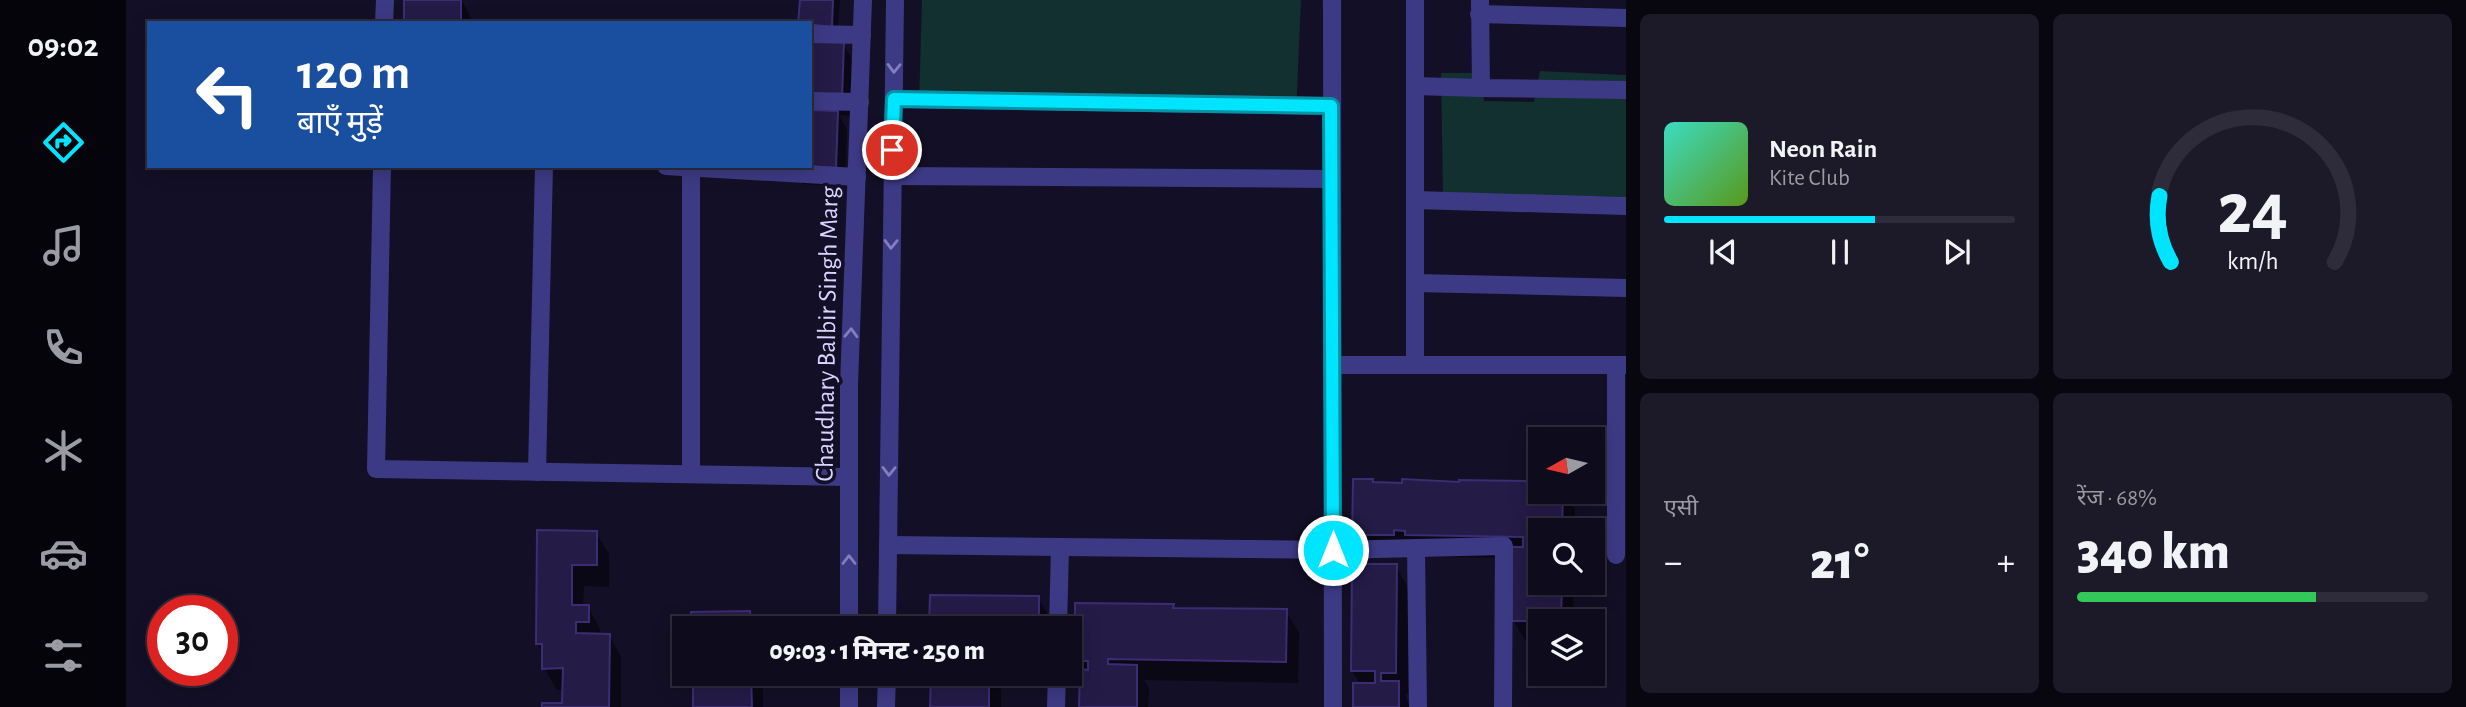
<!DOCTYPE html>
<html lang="hi">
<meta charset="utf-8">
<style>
:root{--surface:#0e0b1c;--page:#1c1929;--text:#f1f3f6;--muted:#9b9ba3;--line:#2e2b3b;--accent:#00e5ff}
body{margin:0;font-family:"Alegreya Sans","Noto Sans Devanagari",sans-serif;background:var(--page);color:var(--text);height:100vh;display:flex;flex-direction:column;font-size:26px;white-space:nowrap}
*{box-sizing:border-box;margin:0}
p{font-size:23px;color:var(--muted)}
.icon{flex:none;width:38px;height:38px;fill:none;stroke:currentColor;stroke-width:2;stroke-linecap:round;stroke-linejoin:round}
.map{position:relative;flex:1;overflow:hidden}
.sheet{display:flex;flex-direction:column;gap:14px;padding:14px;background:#08060f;width:840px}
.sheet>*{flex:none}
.hud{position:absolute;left:21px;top:21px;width:665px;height:147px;border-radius:0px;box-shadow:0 4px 18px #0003,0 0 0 2px var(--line);background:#1a4fa0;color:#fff;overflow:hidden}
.needle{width:46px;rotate:262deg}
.fabs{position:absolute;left:1402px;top:427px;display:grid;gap:14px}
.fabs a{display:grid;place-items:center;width:77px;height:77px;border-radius:0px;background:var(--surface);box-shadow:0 4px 18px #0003,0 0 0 2px var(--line);font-size:35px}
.speed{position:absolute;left:21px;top:595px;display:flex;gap:14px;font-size:35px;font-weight:700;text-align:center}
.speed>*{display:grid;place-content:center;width:91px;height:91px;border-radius:50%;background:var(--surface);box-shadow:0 4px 18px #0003,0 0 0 2px var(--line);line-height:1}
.speed .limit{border:10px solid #d22;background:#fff;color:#111}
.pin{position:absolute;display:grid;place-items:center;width:60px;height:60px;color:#fff;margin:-30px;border:4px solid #fff;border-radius:50%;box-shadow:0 2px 7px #0007}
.me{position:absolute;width:77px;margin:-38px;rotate:0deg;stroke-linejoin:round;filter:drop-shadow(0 0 5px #0008)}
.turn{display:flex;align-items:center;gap:24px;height:147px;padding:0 35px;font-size:32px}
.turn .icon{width:91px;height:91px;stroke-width:2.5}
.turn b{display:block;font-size:49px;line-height:60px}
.big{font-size:52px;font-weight:800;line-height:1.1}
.sheet .card{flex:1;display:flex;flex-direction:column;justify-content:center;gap:10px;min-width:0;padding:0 24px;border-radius:10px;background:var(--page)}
.sheet .dial{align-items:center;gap:0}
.dial svg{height:182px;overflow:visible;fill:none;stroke:var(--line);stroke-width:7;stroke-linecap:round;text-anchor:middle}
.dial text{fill:var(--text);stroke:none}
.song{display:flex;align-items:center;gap:21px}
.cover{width:84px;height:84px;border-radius:10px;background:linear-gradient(135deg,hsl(170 70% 55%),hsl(90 70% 35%))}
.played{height:7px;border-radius:4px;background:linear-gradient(90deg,var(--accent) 60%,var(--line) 60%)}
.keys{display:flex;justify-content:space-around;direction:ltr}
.heat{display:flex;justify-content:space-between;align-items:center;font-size:38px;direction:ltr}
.charge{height:10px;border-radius:5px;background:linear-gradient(90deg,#34c759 68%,var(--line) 0)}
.sheet .tiles{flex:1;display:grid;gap:14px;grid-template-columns:repeat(2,1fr)}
.trip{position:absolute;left:546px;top:616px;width:410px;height:70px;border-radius:0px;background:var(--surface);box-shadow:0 4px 18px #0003,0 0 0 2px var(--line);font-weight:800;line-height:70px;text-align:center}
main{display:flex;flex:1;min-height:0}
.dock{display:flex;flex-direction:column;width:126px;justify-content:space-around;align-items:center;background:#06040b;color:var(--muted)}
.dock .icon{width:49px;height:49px}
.dock .selected{color:var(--accent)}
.dock b{font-size:32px;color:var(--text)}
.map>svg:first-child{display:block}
</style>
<main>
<nav class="dock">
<b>09:02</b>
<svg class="icon selected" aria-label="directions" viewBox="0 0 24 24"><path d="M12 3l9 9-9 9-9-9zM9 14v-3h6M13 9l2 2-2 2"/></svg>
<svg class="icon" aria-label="music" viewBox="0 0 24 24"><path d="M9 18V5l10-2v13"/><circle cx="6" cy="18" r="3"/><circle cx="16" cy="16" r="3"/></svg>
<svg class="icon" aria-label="phone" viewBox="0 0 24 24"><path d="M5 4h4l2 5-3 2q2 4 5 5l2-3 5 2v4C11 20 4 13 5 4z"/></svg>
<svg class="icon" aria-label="climate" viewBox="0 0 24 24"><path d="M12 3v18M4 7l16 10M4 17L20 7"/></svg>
<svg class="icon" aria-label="car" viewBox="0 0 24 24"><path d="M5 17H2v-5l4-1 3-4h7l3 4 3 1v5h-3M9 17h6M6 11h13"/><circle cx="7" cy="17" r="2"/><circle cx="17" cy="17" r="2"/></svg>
<svg class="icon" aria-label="filters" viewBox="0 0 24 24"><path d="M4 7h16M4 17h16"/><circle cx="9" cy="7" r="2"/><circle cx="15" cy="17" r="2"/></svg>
</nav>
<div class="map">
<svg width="1500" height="707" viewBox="0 0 1500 707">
<rect width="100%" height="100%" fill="#130f26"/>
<g fill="#12302f">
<path d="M796,0H1175L1170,114L793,104Z"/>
<path d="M1414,71L1500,75V197L1317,194L1315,73H1356L1358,101L1408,102Z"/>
</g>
<g fill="#0007">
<path d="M279,0H336L347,23H279Z"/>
<path d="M676,0H714L711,38L684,36V23Z"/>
<path d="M684,42L717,44L727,61L725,116L713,115L721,130L719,186L677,184L667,167L684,166Z"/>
<path d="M1248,484L1414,487V492H1438L1449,509L1448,530H1414V583H1448L1447,621H1414V642H1400L1387,620L1388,558L1241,556L1228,534Z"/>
<path d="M413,532L470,533L483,554V587L458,586L457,607H462L474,629V635H483L495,657V707H418L438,704V690H431L418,668V655L412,644Z"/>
<path d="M1270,566L1282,588V694H1279L1284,707H1228L1235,685L1226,671Z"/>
<path d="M805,596L912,598L925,620V628H805Z"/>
<path d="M1047,606L1049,609L1160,611L1173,633L1172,683L1018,680L1023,688L1022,707H955L957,671L950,660Z"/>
<path d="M623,613L632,628H568L567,614Z"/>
<path d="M568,674H637V707H569Z"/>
<path d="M806,674H924V676L868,675L875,687V707H806Z"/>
</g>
<g fill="#241b47" stroke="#3b2d73" stroke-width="2">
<rect x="278" y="0" width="57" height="23"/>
<path d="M674,0H707L706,27L672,23Z"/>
<path d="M684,41L718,42L716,99L684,98Z"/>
<path d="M684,110L712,111L710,169L684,166Z"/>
<path d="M1227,479H1247V482L1276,483V479L1333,482V480L1402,481V485H1414V492H1437L1436,530H1414V583H1436L1435,621H1386V547H1397V537L1279,535V531L1268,530V535H1226Z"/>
<path d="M411,530L471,531V565H446V605H463V622H450V633L484,634L483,707H416V703H436L437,668L416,669V644H410Z"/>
<path d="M1226,564H1271L1270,673H1255V681H1273V707H1227V683H1249V671H1225Z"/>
<path d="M804,595L913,596V628H803Z"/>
<path d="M949,603L1048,604L1047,608L1161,609L1160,662L982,659V664L1011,665V707H953L954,669L962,670V661H949Z"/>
<path d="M624,611L625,628H566L565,612Z"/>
<path d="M567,674H625L626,707H567Z"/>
<path d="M805,674H863V707H804Z"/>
</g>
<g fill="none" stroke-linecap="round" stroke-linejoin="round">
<g stroke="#3d3a85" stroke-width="18">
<path d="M1206,0L1207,707"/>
<path d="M1289,0V365"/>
<path d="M1354,0L1355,88L1500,90"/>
<path d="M1353,14L1500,18"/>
<path d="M258,23L259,0"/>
<path d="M684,34L736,35"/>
<path d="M1289,86L1355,88"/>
<path d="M768,99L1205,106"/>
<path d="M684,101L734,102"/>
<path d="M256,166L250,469L723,477"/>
<path d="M540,166L731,177"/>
<path d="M766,176L1205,179"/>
<path d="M1289,200L1500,206"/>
<path d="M1290,283L1500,288"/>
<path d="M1206,365H1500"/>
<path d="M411,472L418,166"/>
<path d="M565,474V167"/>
<path d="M762,545L1207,550L1378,546L1377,707"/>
<path d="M1290,548L1292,707"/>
<path d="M1490,555V365"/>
<path d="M932,628L934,547"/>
<path d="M930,707L931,674"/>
</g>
<g stroke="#3d3a85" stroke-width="18">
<path d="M723,628V385L737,0"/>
<path d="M761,628L769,0"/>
<path d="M723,674V707"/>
<path d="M760,707L761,674"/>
</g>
</g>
<defs><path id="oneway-chevron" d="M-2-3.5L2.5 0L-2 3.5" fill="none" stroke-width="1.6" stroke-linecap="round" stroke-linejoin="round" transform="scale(1.75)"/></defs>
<g stroke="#837fbc">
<use href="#oneway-chevron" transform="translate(768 68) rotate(91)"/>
<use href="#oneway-chevron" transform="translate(765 244) rotate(91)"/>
<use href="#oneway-chevron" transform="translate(725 333) rotate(-88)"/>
<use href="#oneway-chevron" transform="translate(763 471) rotate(91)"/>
<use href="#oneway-chevron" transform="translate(723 560) rotate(-90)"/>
</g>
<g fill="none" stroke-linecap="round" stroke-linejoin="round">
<g stroke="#0095a6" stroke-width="18">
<path id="route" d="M766,150L768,99L1205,106L1207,550"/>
</g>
<use href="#route" stroke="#00e5ff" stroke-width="12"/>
</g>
<g text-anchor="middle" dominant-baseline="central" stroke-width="7" stroke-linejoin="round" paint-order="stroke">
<g font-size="26" fill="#d9d4ff" stroke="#130f26">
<text transform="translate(701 334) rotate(-89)">Chaudhary Balbir Singh Marg</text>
</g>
</g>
</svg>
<div class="fabs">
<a><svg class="needle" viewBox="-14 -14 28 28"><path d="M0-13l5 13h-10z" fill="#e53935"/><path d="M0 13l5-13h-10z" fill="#9b9ba3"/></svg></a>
<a><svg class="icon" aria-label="search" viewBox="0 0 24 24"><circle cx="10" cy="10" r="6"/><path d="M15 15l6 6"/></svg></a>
<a><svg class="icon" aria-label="layers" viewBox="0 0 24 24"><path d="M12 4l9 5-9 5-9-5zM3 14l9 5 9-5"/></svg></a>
</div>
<div class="speed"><div class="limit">30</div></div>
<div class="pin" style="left:766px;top:150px;background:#d93025"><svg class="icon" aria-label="arrive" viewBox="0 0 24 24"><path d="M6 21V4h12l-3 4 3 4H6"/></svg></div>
<svg class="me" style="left:1207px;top:550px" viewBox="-20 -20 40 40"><circle r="17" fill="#00e5ff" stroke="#fff" stroke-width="3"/><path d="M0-11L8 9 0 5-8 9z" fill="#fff"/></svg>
<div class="trip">09:03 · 1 मिनट · 250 m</div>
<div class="hud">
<div class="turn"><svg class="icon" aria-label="left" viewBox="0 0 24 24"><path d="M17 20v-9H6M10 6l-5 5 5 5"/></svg><div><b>120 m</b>बाएँ मुड़ें</div></div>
</div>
</div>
<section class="sheet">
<div class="tiles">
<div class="card">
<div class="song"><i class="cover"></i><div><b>Neon Rain</b><p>Kite Club</p></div></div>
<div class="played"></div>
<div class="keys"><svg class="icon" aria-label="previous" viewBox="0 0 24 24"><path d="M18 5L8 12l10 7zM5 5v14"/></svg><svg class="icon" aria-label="pause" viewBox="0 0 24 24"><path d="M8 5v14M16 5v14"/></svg><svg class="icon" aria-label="next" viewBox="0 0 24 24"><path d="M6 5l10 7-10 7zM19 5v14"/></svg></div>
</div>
<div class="card dial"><svg viewBox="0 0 100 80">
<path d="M14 69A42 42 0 1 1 86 69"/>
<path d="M14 69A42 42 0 0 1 9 40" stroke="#00e5ff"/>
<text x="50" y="56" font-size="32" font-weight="700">24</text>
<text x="50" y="72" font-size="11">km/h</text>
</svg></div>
<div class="card"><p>एसी</p>
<div class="heat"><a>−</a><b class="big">21°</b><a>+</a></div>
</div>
<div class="card"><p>रेंज · 68%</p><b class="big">340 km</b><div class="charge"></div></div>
</div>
</section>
</main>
